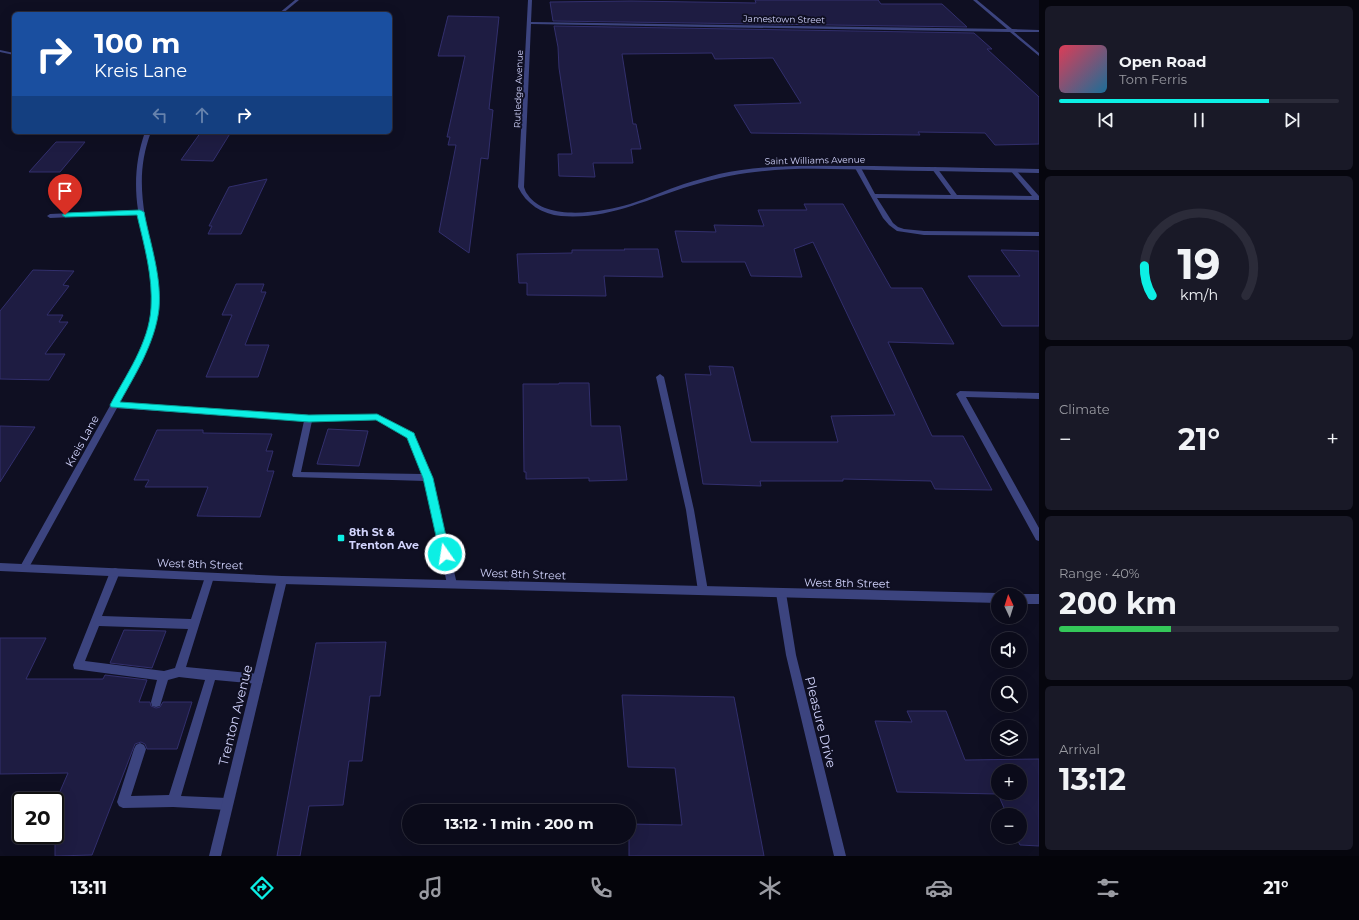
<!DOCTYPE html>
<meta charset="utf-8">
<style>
:root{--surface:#0b0b1a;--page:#191927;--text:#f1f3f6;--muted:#9a9ba2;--line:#2b2b39;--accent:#0cefe4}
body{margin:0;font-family:Montserrat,sans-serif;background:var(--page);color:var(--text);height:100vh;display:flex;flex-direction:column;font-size:15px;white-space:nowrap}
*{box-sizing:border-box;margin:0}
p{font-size:13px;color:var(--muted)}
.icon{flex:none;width:22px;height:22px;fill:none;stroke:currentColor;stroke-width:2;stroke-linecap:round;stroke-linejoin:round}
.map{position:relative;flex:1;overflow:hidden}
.sheet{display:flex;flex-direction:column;gap:6px;padding:6px;background:#06060e;width:320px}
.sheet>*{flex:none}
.hud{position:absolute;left:12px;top:12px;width:380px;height:122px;border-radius:6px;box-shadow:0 4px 16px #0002,0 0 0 1px var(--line);background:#1a4fa0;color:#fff;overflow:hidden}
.needle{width:26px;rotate:356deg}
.fabs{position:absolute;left:991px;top:588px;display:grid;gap:8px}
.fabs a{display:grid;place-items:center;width:36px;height:36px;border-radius:50%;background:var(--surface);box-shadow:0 4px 16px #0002,0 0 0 1px var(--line);font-size:20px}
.speed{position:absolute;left:12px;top:792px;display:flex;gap:8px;font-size:20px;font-weight:700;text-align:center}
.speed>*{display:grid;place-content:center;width:52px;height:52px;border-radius:50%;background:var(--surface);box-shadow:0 4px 16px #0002,0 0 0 1px var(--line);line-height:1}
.speed .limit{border:2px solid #111;border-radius:6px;background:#fff;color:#111}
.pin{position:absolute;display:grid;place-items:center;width:34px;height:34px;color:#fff;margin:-41px -17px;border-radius:50% 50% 50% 0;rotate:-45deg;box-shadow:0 0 4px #0007}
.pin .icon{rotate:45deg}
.me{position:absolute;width:44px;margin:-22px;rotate:347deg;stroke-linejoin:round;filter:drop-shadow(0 0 3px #0008)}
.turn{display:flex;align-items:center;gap:14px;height:84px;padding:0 16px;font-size:18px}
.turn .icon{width:52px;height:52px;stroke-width:2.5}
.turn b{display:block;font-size:28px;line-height:34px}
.lanes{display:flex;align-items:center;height:38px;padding:0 16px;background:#0003;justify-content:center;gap:20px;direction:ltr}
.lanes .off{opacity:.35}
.big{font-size:30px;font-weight:700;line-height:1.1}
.sheet .tile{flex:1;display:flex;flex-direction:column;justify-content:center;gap:6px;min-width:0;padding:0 14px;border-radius:6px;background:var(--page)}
.sheet .dial{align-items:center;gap:0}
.dial svg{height:104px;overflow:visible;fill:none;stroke:var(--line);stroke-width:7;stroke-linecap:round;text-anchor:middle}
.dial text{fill:var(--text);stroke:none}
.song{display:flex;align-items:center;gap:12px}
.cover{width:48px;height:48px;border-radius:6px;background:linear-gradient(135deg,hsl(350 70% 55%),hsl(200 70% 35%))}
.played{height:4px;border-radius:2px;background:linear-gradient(90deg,var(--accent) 75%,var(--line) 75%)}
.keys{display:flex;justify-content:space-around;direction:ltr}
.heat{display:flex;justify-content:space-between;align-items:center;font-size:22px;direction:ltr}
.charge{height:6px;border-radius:3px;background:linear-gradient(90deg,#34c759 40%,var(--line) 0)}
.trip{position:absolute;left:402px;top:804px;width:234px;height:40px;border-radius:20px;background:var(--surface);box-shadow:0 4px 16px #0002,0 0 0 1px var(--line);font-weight:700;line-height:40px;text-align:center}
.tab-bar{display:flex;height:64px;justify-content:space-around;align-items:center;background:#04040a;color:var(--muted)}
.tab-bar .icon{width:28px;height:28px}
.tab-bar .current{color:var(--accent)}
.tab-bar b{font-size:18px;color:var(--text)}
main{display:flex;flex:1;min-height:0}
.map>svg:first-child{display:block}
</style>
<main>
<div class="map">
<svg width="1039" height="856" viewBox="0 0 1039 856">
<rect width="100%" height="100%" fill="#0f0f22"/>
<g fill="#1e1c42" stroke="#322f6d" fill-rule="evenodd">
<path d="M755,0H878L881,4H942L967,27L553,21L550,2L631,1L756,3Z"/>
<path d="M448,16L499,17L489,109L493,110L488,159L481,158L469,253L439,232L456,145H448L450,137H447L465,56H438Z"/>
<path d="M554,26L974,33L992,49H987L1039,97V144L995,145L985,133L918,132L920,135L751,133L734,105L801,103L773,58L715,59L712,53L622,54L633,124H636L641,149H631L633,163H593L595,177L559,176L558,154H572L559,68L558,47Z"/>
<path d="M201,132H231L213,161L181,160Z"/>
<path d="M56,142H85L60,172H29Z"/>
<path d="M267,179L241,234H208L212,226H209L229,187Z"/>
<path d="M804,204H843L891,288H922L954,344L888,342L932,436H963L992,490L935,489L931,481L843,479V481H760L761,486L703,484L685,374L711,375L709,366L733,367L751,442H838L831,416L895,415L813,242L794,249L802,277L751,276L745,262H682L675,231L716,232L714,225L764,226L758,210H807Z"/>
<path d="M624,249H658L663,277L604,276L606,296L527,295V283H519L517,254L572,253V250H625Z"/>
<path d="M1001,250L1039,251V326H1002L968,276H1020Z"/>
<path d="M33,270L74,271L63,285L69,286L47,315H63L59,322H68L45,354H65L49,380L0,379V311Z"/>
<path d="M236,284H264L261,292H266L245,345H269L258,377H206L232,315H222Z"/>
<path d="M559,383H589L591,426H620L627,480L589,481V478L526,479V472H524L523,384H559Z"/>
<path d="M0,426L35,427L0,482Z"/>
<path d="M328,429L368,431L359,466L317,464Z"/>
<path d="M157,430H203V433L272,434L266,451H273L267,471H274L260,517L197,516L208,487H145L149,480H134Z"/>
<path d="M124,630L166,631L152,668L110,663Z"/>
<path d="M0,638H46L26,679H103L105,675L147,680L139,702H150L151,706L156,708L160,707L163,702H192L177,749H147L145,744L141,742L135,744L92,855L55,856V803L68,773L0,774Z"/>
<path d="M386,642L380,696H370L362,761H349L343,805L309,806L300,856H277L316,643Z"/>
<path d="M622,695L734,697L764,856H629V824L682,825L675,768L628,767Z"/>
<path d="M907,711H946L965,760L1039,759V846L1020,845L1016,837H1020V815H1007L998,794L897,792L875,721L912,722ZM998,771H1020V793H998Z"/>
</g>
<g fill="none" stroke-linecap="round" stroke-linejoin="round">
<g fill="#3c447f" fill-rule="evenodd">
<path d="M856,167L861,168L875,194L951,195L932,169L935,167L937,168L957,195L1032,196L1010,170L1015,169L1039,196V200L877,198L893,223L898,227L904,229L924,231L1039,232V236L924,235L897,231L889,225L883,218L855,168Z"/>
<path d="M660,374L664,377L694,510L708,591L706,594L703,595L700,594L698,591L686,510L656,377Z"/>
<path d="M960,391L1039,393V399L966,397L1039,528V541L1036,540L956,394Z"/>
<path d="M114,402L309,415L377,414L414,434L415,436L432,478L457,584L455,587L452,588L449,587L447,584L425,481L293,477L292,475L304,421L114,408L110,405ZM376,420L408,438L422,474L301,472L312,421Z"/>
<path d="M115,568L118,569L120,572L102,616L191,619L206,574L209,573L212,574L214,577L186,667L258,674L262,675L263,679L262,683L258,684L215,680L181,796L227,798L231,800L233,804L231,808L227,810L173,807L123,808L119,806L117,802L134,749L136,745L140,743L144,745L146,749L131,796L169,795L205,680L179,677L168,680L160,706L156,707L152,706L151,702L157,680L74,669L73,665L110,572L112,569ZM99,626L188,629L175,668L164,671L85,661Z"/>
</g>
<g fill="#3c447f" fill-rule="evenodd">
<path d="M295,0H299L282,14H278Z"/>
<path d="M528,0H532L531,22L1007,29L973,0H977L1012,29L1039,30V32H1014L1039,53V56L1010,32L531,24L524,187C525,190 526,193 528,195C546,222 604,212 630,204C649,198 666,190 684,184C696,180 708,177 719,174C770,163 822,166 873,166C928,167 984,168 1039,169V173C985,172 930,171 876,170C835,169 794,167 755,172C733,174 711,180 690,186C647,199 608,220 561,216C542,214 526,204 518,187Z"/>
<path d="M0,50L14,53V55L0,52Z"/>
<path d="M145,132H151C135,174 143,209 152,252C155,268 159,285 159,303C158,323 150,342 143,361L27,571L24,572L21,571L19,568L21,565L135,361C142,344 150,327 152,308C155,277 143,245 138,214L50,218L47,216L50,214L138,210C134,183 136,158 145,132Z"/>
<path d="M282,576L285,577L287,580L221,856H209L277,580L279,577Z"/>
<path d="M781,588L784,590L786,593L796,655L846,856H834L786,655L776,593L778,590Z"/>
</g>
<g fill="#3c447f" fill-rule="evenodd">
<path d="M0,563L282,576L998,593L1002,595H998V603L282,584L0,571Z"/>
<path d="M1020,594H1039V604H1020V595H1019Z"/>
</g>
</g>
<path fill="#0cefe4" stroke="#089b94" d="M140,210L144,212C150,243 162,277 159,309C155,343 136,373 120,402L309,415L377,414L414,433L415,436L433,478L450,554L449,557L445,558L441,557L440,554L423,478L407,438L376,420L309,422L111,407L110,405C126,375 149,343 151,308C153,276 144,245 137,215L65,217L62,215L65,213Z"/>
<rect fill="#0cefe4" stroke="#0f0f22" stroke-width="1.5" x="337" y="534" width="8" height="8" rx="2"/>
<g text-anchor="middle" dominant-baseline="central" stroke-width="4" stroke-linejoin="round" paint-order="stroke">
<g font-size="9" fill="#d2d4fd" stroke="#0f0f22">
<text transform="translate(784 19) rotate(1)">Jamestown Street</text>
<text transform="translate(518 89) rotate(-88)">Rutledge Avenue</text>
<text transform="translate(815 160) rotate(-1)">Saint Williams Avenue</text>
</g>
<g font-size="11" fill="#d2d4fd" stroke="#0f0f22">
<text transform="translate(82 441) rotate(-61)">Kreis Lane</text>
<text transform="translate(200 564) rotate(2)">West 8th Street</text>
<text transform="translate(523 574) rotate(2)">West 8th Street</text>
<text transform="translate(847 583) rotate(1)">West 8th Street</text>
</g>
<g font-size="11" font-weight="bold" fill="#d2d4fd" stroke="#0f0f22" text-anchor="start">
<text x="349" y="532">8th St &amp;<tspan x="349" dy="13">Trenton Ave</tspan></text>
</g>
<g font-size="13" fill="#d2d4fd" stroke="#0f0f22">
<text transform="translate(235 715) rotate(-76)">Trenton Avenue</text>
<text transform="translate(821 722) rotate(76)">Pleasure Drive</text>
</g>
</g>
</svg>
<div class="fabs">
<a><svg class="needle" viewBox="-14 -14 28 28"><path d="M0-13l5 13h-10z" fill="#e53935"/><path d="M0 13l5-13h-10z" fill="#9a9ba2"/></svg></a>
<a><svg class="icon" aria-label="sound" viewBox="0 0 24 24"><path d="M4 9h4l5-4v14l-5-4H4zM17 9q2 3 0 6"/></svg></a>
<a><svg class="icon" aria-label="search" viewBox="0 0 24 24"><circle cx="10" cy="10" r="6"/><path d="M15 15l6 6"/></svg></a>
<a><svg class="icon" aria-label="layers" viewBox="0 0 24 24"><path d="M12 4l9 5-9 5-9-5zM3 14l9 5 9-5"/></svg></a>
<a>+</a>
<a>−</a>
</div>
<div class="speed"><div class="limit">20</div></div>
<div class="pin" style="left:65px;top:215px;background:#d93025"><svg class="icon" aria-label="arrive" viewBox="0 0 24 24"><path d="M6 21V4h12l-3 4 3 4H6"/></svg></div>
<svg class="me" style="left:445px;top:554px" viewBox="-20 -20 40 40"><circle r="17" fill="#0cefe4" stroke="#fff" stroke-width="3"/><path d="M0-11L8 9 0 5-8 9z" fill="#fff"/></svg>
<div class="trip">13:12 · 1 min · 200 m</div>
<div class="hud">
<div class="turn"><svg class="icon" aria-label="right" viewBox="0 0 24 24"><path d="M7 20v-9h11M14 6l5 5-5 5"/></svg><div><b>100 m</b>Kreis Lane</div></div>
<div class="lanes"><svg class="icon off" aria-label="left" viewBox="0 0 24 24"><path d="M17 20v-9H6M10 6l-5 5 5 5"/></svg><svg class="icon off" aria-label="ahead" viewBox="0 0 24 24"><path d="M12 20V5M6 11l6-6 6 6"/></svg><svg class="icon" aria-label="right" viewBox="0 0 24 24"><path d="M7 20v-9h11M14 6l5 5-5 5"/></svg></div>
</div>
</div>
<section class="sheet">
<div class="tile">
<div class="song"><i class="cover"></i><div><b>Open Road</b><p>Tom Ferris</p></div></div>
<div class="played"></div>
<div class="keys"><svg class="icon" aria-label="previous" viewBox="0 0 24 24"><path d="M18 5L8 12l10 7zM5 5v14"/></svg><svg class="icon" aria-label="pause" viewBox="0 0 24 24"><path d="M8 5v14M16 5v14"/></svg><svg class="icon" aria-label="next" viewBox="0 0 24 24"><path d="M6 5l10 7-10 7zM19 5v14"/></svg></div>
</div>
<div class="tile dial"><svg viewBox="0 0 100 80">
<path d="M14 69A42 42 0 1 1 86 69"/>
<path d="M14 69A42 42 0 0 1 8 46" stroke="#0cefe4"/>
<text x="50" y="56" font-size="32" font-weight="700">19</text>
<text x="50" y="72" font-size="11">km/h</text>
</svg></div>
<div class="tile"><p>Climate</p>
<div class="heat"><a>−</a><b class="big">21°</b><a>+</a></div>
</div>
<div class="tile"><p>Range · 40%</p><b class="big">200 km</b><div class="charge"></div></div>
<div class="tile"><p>Arrival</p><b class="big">13:12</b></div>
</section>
</main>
<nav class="tab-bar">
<b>13:11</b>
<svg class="icon current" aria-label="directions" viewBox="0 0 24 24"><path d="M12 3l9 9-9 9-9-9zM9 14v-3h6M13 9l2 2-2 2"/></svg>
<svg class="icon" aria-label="music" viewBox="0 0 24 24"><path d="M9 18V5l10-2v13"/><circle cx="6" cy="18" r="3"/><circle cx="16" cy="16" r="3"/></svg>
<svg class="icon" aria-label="phone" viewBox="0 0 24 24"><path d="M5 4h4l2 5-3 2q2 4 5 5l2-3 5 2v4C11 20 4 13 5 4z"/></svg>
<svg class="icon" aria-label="climate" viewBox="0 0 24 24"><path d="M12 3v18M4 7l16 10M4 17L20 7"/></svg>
<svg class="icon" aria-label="car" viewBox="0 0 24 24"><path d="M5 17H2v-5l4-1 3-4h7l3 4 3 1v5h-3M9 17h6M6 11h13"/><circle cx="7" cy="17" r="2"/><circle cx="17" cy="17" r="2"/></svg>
<svg class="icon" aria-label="filters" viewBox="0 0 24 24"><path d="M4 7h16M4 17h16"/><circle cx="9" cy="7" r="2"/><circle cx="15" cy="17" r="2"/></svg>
<b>21°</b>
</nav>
